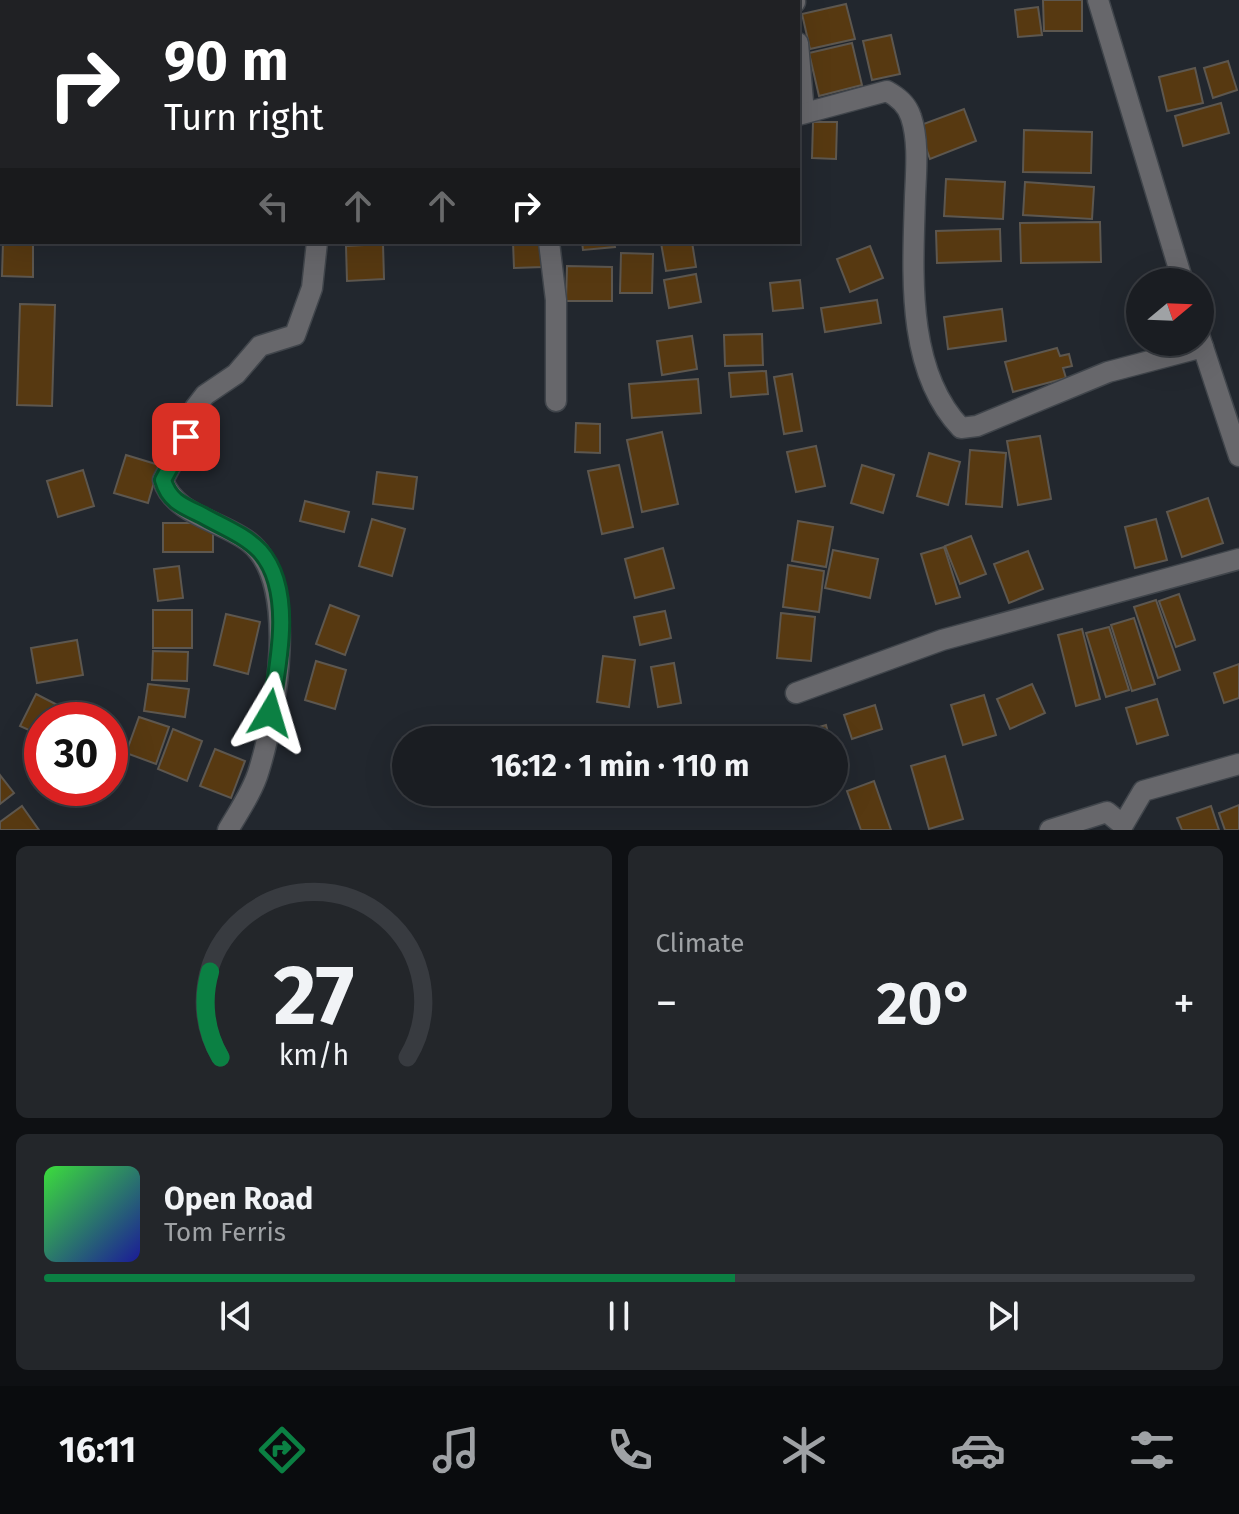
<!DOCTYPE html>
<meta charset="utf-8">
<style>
:root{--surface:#1a1d22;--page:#23262a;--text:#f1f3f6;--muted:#9fa2a5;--line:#383b40;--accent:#0b8043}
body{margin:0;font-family:"Fira Sans",sans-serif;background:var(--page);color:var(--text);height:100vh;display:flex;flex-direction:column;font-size:30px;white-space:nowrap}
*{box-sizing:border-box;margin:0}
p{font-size:26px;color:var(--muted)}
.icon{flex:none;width:44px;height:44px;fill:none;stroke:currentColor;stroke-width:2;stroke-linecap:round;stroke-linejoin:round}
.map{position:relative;height:830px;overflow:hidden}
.side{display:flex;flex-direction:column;gap:16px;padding:16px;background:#0e1013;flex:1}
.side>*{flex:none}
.hud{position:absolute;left:0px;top:0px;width:800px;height:244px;box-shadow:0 8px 32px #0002,0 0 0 2px var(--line);background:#202124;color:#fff;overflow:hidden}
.needle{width:52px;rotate:71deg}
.tools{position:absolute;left:1126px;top:268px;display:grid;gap:16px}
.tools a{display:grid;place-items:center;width:88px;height:88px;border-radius:50%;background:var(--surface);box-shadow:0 8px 32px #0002,0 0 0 2px var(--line);font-size:40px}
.speed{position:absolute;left:24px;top:702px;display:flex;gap:16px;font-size:40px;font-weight:700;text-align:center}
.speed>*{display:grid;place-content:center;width:104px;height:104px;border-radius:50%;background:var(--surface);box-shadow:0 8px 32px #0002,0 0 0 2px var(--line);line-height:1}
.speed .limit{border:12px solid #d22;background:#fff;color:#111}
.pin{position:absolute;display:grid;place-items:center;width:68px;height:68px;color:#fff;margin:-34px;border-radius:16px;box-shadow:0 4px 12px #0006}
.me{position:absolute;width:88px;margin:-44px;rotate:7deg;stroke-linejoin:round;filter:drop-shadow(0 0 6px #0008)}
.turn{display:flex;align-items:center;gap:28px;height:168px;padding:0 32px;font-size:36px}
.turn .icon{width:104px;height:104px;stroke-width:2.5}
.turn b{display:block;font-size:56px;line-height:68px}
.lanes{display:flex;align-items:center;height:76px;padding:0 32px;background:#0003;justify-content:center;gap:40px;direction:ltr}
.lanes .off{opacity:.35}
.big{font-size:60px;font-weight:700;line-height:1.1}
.side .card{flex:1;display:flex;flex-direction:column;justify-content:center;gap:12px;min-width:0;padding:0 28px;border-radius:12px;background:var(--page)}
.side .dial{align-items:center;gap:0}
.dial svg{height:208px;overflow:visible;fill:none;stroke:var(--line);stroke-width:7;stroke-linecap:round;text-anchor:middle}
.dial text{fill:var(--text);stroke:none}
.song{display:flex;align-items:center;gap:24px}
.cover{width:96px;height:96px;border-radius:12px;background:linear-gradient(135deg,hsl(120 70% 55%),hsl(240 70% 35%))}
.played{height:8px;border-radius:4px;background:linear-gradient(90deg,var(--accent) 60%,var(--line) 60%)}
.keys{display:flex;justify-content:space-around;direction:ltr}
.heat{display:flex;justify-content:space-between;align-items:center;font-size:44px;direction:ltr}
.side .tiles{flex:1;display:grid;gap:16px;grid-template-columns:1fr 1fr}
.card:last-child{grid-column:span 2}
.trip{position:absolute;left:392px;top:726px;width:456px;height:80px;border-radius:40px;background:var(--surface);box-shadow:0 8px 32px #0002,0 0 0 2px var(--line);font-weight:700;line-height:80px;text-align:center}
.tab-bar{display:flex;height:128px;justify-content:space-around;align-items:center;background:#0a0c0e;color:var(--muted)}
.tab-bar .icon{width:56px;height:56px}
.tab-bar .current{color:var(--accent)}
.tab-bar b{font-size:36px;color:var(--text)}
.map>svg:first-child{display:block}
</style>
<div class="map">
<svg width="1239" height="830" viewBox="0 0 1239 830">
<rect width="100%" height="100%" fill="#22272e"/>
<g fill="#573911" stroke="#5d574f" stroke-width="2">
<path d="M0,0L28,2H2L0,35Z"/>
<path d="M1043,0H1082V31H1044Z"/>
<path d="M846,4L855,39L810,49L802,14Z"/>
<path d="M1038,7L1042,35L1018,37L1015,10Z"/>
<path d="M891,35L900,74L872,80L863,41Z"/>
<path d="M852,43L862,85L819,96L809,53Z"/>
<path d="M1228,61L1237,90L1213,98L1204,68Z"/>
<path d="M1195,68L1203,103L1167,111L1159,77Z"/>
<path d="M1221,103L1229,133L1183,146L1175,116Z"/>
<path d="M964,109L976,141L930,159L918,126Z"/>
<path d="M813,122H837L836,159L812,158Z"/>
<path d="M1024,130L1092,132L1091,173L1023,172Z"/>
<path d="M946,179L1005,182L1003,219L944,216Z"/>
<path d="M1025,182L1094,187L1092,219L1023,215Z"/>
<path d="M1100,222L1101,262L1021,263L1020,223Z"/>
<path d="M1000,229L1001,261L937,263L936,231Z"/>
<path d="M3,242H33V277L2,276Z"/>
<path d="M513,242H542L543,267L514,268Z"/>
<path d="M582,242H614L615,247L583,250Z"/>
<path d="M692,242L696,267L666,271L661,243Z"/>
<path d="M383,244L384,279L347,281L346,246Z"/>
<path d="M870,246L883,278L850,292L837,259Z"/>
<path d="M621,253L653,254L652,293H620Z"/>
<path d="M567,266L612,267V301H566Z"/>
<path d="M696,274L701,302L669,308L664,280Z"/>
<path d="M800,280L803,308L773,311L770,283Z"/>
<path d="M877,300L881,323L825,332L821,308Z"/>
<path d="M20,304L55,305L52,406L17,405Z"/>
<path d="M1002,309L1006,341L948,349L944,317Z"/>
<path d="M762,334L763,365L725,366L724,335Z"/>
<path d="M692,336L697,369L662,375L657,341Z"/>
<path d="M1057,348L1060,356L1069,354L1072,366L1063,368L1066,378L1013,392L1005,362Z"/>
<path d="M766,371L768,394L731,397L729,373Z"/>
<path d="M792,374L802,431L784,434L774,377Z"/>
<path d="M698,379L701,413L632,418L629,384Z"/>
<path d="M576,423L600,424V453L575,452Z"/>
<path d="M662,432L678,504L642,512L627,440Z"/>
<path d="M1040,436L1051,499L1018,505L1007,441Z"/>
<path d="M816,446L825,486L796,492L787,452Z"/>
<path d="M970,450L1006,453L1002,507L966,504Z"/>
<path d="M929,453L960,462L948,505L917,496Z"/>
<path d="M126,455L159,465L148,503L114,493Z"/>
<path d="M619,465L633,527L602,534L588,471Z"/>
<path d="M862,465L894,475L883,513L851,503Z"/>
<path d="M83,470L94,506L58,517L47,481Z"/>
<path d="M377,472L417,477L413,509L373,504Z"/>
<path d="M1208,498L1223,543L1182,557L1167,512Z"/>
<path d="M305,501L349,512L344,532L300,521Z"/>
<path d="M372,519L405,529L392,576L359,566Z"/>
<path d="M1156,519L1167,560L1135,568L1125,527Z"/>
<path d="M798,521L833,527L826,567L792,561Z"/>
<rect x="163" y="523" width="50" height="29"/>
<path d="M971,536L986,574L960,584L945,546Z"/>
<path d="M944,547L960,597L936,604L921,554Z"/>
<path d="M663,548L674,588L635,598L625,559Z"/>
<path d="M833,550L878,559L870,598L825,588Z"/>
<path d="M1028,551L1043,589L1009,603L994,564Z"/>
<path d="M788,565L824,571L819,612L783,607Z"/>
<path d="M179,566L183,598L158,601L154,569Z"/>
<path d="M1179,594L1195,640L1176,647L1159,601Z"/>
<path d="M1156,600L1180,670L1158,678L1134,607Z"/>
<path d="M330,605L359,616L345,655L316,644Z"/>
<rect x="153" y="610" width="39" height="38"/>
<path d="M665,611L671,638L640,645L634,617Z"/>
<path d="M781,613L815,617L811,661L777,658Z"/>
<path d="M226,614L260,622L248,674L214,665Z"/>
<path d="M1134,618L1155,684L1132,691L1111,625Z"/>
<path d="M1109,627L1129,690L1106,697L1086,633Z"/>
<path d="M1082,629L1100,699L1076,706L1058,635Z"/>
<path d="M77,640L83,675L37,683L31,648Z"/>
<path d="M153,651L188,652L187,681L152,680Z"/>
<path d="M603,656L635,660L629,707L597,702Z"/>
<path d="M316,661L346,670L335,709L305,700Z"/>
<path d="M674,663L681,703L658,707L651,667Z"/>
<path d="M1239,664V698L1224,703L1214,673Z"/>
<path d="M148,684L189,689L185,717L144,711Z"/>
<path d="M1032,684L1045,713L1010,729L997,699Z"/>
<path d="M36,694L71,712L67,720H42V736L20,726Z"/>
<path d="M984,695L996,735L963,745L951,705Z"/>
<path d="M1157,699L1168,735L1137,744L1126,708Z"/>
<path d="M875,705L882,729L852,739L844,715Z"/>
<path d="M139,717L169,727L156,764L126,753Z"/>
<path d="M826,725L830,740H796L795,734Z"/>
<path d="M173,729L202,741L187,781L158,769Z"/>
<path d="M765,731L768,740H740Z"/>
<path d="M215,749L245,761L231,798L200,786Z"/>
<path d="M945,756L963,819L929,829L911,766Z"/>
<path d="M0,775L14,793L0,804Z"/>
<path d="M874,781L891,830H861L847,791Z"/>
<path d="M1239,805V830H1225L1219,813Z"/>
<path d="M22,806L39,830H0V822Z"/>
<path d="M1211,806L1219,830H1182L1177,818Z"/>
</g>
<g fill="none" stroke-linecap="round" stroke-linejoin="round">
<g stroke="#40454b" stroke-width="23">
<g id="minor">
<path d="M794,0L795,2"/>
<path d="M1098,0L1183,282"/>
<path d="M588,2L589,0"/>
<path d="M798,43L804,113"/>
<path d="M0,55H2"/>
<path d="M798,115L887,91C898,97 907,104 911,117C919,141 916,172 915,197C913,271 905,370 961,428L977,426L1108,372L1203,347"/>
<path d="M549,242L556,300V401"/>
<path d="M1200,338L1239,456"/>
<path d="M796,693L942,640L1239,559"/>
<path d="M228,830C239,811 253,791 259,770C276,715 300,582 249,542C222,521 174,515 163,480L186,437L195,408L205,395L236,374L260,346L295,335L312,288L317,242"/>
<path d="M1050,830L1107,812L1123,825L1143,791L1239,764"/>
</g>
</g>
<use href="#minor" stroke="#67676b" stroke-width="20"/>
</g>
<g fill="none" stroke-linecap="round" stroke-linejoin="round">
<g stroke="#07532c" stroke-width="20">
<path id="route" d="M186,437L163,480C169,501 183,506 202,515C221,526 245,535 260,551C295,590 278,666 270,713"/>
</g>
<use href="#route" stroke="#0b8043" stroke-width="14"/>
</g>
</svg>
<div class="tools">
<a><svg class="needle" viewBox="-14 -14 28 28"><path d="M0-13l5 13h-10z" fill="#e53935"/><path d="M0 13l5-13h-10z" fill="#9fa2a5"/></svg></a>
</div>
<div class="speed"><div class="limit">30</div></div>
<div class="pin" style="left:186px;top:437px;background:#d93025"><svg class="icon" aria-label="arrive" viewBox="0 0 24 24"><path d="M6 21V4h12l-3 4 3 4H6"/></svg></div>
<svg class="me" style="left:270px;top:713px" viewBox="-20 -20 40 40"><path d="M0-17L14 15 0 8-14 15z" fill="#0b8043" stroke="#fff" stroke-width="4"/></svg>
<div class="trip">16:12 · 1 min · 110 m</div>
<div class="hud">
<div class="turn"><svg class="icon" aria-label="right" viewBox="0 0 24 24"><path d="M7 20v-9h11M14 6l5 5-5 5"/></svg><div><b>90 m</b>Turn right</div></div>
<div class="lanes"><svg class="icon off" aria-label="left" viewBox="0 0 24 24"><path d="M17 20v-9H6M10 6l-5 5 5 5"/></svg><svg class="icon off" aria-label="ahead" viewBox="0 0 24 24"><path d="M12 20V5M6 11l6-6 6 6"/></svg><svg class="icon off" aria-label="ahead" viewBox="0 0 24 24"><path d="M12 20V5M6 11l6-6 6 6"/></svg><svg class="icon" aria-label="right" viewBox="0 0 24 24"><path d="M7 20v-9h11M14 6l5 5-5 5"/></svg></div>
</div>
</div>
<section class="side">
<div class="tiles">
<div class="card dial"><svg viewBox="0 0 100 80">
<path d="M14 69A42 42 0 1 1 86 69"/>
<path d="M14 69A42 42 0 0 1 10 36" stroke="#0b8043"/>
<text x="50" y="56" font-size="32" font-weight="700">27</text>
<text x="50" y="72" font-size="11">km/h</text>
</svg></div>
<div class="card"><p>Climate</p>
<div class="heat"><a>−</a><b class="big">20°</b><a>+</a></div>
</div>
<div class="card">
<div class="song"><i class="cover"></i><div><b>Open Road</b><p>Tom Ferris</p></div></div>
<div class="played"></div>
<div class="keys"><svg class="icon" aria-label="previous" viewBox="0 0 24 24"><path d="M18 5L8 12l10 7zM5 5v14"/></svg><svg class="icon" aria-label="pause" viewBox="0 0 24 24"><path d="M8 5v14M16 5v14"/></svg><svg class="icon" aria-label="next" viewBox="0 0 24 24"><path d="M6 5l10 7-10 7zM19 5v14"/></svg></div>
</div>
</div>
</section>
<nav class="tab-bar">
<b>16:11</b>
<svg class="icon current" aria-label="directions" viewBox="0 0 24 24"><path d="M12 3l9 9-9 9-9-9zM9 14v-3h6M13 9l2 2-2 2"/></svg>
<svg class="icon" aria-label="music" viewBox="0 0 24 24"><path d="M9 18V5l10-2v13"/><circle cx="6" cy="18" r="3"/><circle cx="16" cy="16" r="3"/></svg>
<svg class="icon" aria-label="phone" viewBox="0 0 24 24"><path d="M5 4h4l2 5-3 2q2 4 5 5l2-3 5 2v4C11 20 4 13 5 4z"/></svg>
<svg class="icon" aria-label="climate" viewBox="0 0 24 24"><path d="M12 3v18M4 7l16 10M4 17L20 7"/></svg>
<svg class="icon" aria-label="car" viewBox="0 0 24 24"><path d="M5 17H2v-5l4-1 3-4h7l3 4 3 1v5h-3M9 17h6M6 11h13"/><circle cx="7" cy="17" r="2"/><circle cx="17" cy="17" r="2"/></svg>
<svg class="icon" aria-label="filters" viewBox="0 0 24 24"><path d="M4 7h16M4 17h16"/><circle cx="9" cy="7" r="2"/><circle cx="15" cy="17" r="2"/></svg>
</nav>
